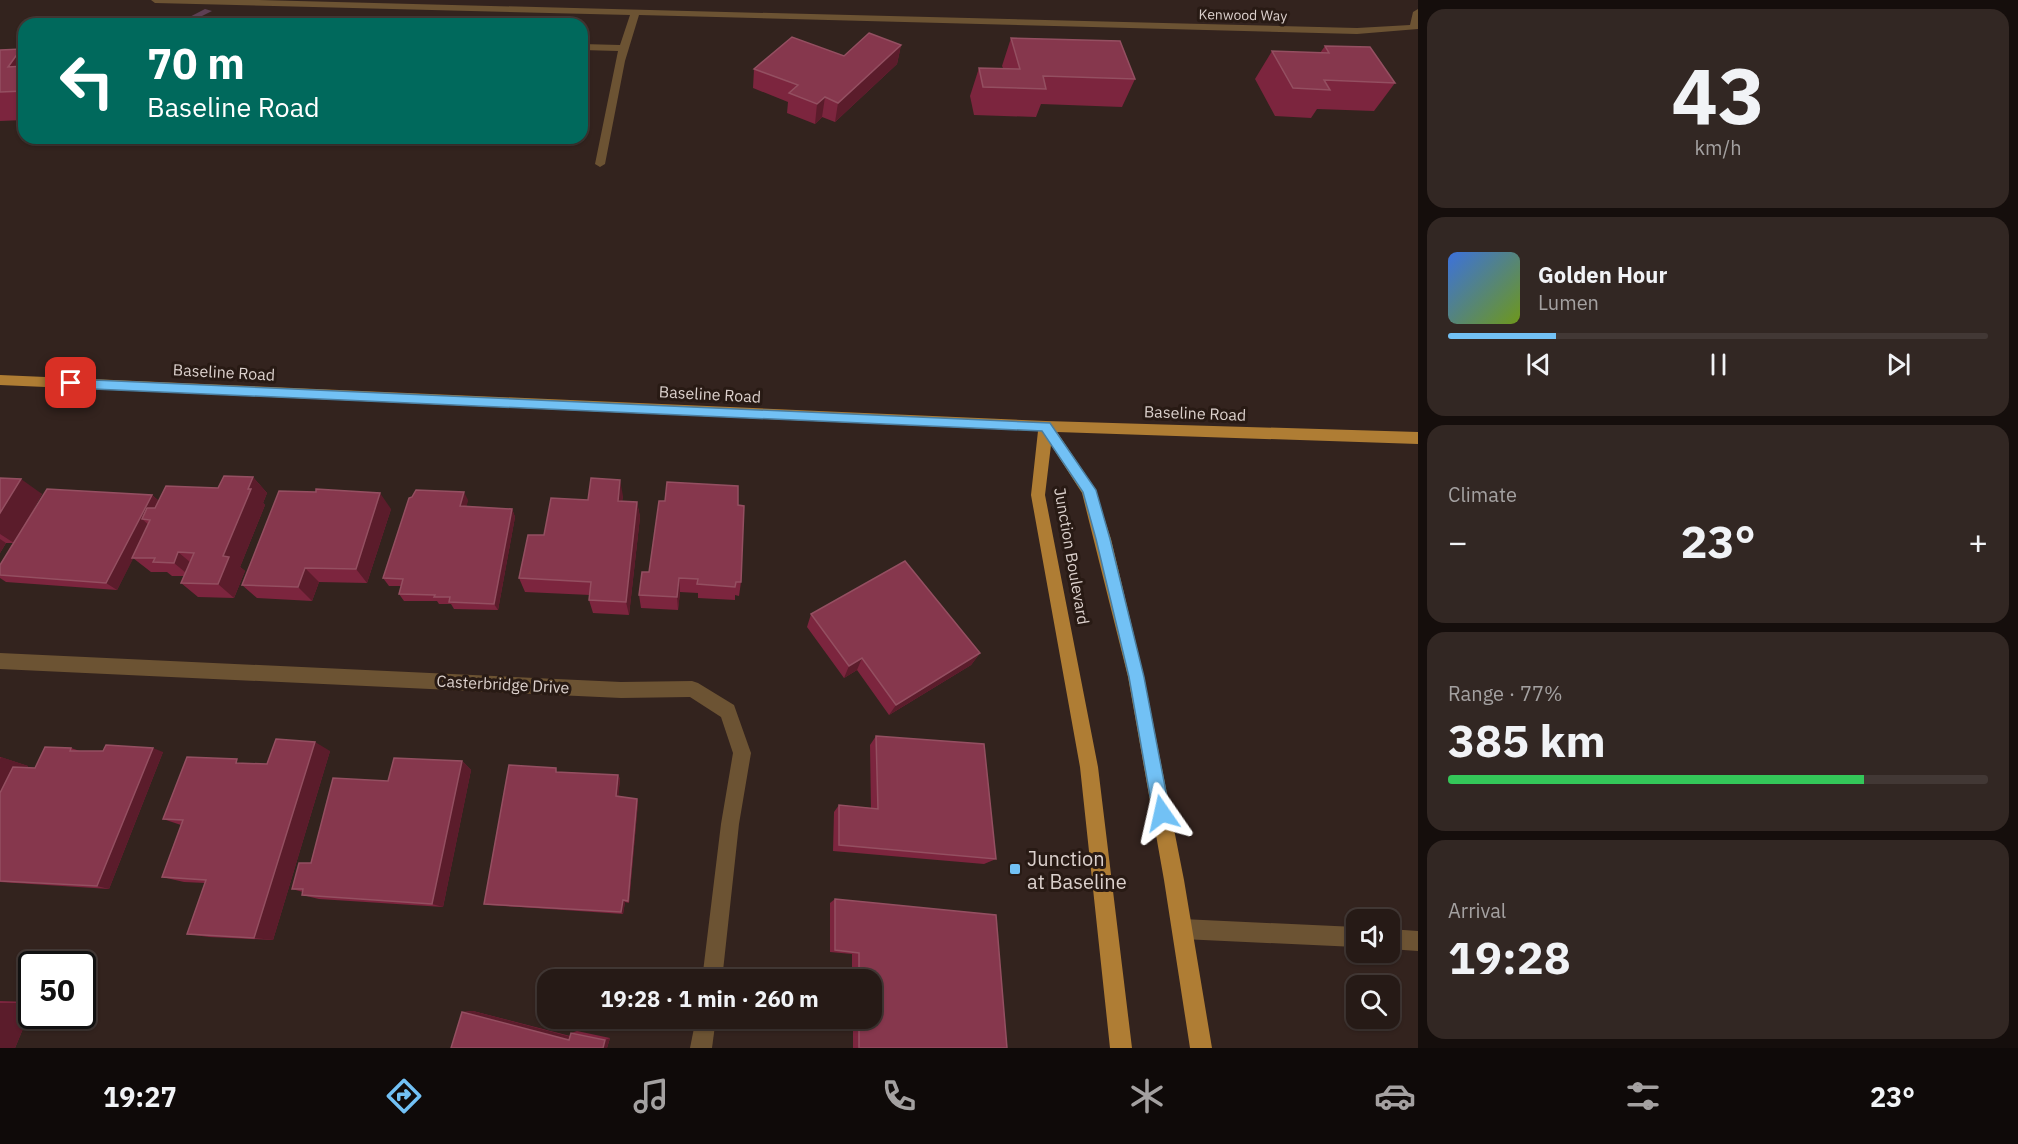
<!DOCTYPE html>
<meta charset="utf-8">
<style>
:root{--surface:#261a16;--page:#322723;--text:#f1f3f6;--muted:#a4a1a1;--line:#423835;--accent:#72c1f5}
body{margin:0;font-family:"IBM Plex Sans",sans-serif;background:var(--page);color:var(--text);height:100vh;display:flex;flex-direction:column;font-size:22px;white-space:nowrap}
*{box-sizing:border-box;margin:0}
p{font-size:20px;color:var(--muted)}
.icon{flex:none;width:33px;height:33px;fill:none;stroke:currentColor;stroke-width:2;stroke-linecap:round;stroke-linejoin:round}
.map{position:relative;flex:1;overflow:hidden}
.drawer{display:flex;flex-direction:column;gap:9px;padding:9px;background:#150e0c;width:600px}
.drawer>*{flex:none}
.top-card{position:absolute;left:18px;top:18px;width:570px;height:126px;border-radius:18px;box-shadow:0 2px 4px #0004,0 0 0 2px var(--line);background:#00695c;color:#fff;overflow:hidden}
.controls{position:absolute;left:1346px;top:909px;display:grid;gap:12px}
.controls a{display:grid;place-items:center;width:54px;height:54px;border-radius:12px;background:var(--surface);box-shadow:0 2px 4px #0004,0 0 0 2px var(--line);font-size:30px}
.speed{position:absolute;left:18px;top:951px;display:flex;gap:12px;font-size:30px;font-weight:700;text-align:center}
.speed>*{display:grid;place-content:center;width:78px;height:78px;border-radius:50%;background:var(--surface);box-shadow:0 2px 4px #0004,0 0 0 2px var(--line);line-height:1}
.speed .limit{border:3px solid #111;border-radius:9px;background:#fff;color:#111}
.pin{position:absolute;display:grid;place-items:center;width:51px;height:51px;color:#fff;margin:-26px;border-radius:12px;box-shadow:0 3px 9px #0006}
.me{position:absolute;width:66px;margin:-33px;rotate:349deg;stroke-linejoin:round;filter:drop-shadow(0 0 4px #0008)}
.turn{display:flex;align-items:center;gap:21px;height:126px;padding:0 30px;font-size:27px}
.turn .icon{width:78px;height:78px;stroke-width:2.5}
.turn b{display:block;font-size:42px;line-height:51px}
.big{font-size:45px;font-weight:800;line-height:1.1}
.drawer .tile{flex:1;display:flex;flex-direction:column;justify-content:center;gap:9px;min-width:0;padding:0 21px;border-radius:18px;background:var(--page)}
.drawer .dial{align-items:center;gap:0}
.dial b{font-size:78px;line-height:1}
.song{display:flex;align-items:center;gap:18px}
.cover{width:72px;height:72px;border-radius:9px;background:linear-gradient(135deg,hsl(220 70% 55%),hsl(80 70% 35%))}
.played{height:6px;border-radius:3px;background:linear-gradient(90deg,var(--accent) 20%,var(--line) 20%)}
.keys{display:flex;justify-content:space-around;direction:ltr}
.heat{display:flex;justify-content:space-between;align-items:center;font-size:33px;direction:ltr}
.charge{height:9px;border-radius:4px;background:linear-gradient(90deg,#34c759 77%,var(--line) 0)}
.trip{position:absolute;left:537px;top:969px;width:345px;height:60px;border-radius:18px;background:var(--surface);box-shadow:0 2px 4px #0004,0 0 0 2px var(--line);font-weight:800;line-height:60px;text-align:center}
.menu{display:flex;height:96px;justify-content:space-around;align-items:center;background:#0f0a09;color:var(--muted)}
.menu .icon{width:42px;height:42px}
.menu .active{color:var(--accent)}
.menu b{font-size:27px;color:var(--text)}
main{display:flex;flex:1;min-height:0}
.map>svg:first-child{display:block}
</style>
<main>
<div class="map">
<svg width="1418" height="1048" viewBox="0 0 1418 1048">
<rect width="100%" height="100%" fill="#33231e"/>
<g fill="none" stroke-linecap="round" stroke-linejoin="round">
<path fill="#5c3f53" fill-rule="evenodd" d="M205,9L212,11L186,24H176Z"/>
<g fill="#6c5333" fill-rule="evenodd">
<path d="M151,0H259L1357,28L1410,25L1413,12L1418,9V29L1357,34L639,15L625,61L605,164L600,167L595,164L618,51L582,50V44L620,45L630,15L155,3Z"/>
<path d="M0,653L621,682L692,681L698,683L734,705L751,753L739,824L722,980H702L721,824L733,753L721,717L690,697L621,698L0,669Z"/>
<path d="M1182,919L1356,927V947L1182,939L1175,936L1172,929L1175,922Z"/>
<path d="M1389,929L1418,931V951L1389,949Z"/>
<path d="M696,1018H716L712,1048H690Z"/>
</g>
<path fill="#af7d34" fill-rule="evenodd" d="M0,375L1046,421L1418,432V444L1057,432L1094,487L1111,539L1144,677L1184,880L1212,1048H1190L1164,880L1128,677L1082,493L1051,445L1045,495L1098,767L1132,1048H1110L1080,767L1031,495L1038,431L0,385Z"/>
</g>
<g fill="#7c253e">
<path d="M1011,38L1135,79L1122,107L1041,104L1036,117L974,115L970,96L979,68H1003L1002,66Z"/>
<path d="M901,45L897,64L835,122L822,117L815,124L787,113L788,102L753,88L754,69L844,56Z"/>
<path d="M1325,46L1395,83L1374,111L1317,109L1311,118L1275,116L1255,79L1272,51L1320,53Z"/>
<path d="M0,50L24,53V120L0,121Z"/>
<path d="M253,477L267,493L263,503L265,505L240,567L245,571L234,598L198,597L181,583L184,576H172L167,572H151L133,558L117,590L6,582L0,578V565L13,543H6L0,553V478L42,494L28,519L152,495L159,501L218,488Z"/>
<path d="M623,496L622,501L637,502L640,517L629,615L593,613L589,600L590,595L525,592L519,578L544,535L588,500Z"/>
<path d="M468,500L466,506L512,509L515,517L498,610L454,609L451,604H439L437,601H404L399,594L401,586H389L383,578Z"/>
<path d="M665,501L738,505L741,582L739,596L735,595V600L698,598V593L680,592L678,610L641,608L639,595L649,572Z"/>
<path d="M391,509L367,583L319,582L312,601L257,598L242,585Z"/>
<path d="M811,614L980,653L971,665L889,715L857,670L844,678L807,627Z"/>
<path d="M876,736L996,859L984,864L833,851L834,812L839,805L871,808L870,745Z"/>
<path d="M71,748L80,751L163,752L109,889L0,882V757L28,766L27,768H35Z"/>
<path d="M330,751L273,940L209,937L187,934L205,883L184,882L162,877L181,825L163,819L244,763L267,764Z"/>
<path d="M462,761L471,770L443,907L319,899L302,895L303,892L292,889L311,863L388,781Z"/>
<path d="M559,772L618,775L620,779L618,796L637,799L638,802L629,903L625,902L623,914L489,905L484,904Z"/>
<path d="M835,899L1007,1048H853V1018H872V980H852V954L830,952V903Z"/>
<path d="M0,1001L32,1002V1007L15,1048H0Z"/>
<path d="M473,1011L570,1036L571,1033L577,1031L610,1038L607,1048L462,1012Z"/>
</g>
<g fill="#5b1c2b">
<path d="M901,45L897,64L835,122L838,103Z"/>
<path d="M21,49L24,53V88L8,67Z"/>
<path d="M825,97L822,117L815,124L817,104Z"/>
<path d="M253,477L267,493L263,503L265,505L240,567L245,571L234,598L218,584L223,556Z"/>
<path d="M21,479L42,494L14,543L0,534V513Z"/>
<path d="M620,480L623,496L620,517L618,501Z"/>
<path d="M464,492L468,500L465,514L460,506Z"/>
<path d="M380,493L391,509L367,583L356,569Z"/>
<path d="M152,495L161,503L142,519L150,526L117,590L106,583Z"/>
<path d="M637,502L640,517L629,615L626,602Z"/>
<path d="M512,509L515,517L498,610L494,604Z"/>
<path d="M0,539L6,543L0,553Z"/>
<path d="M178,552L196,567L191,577L174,563Z"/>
<path d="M305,568L319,582L312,601L298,587Z"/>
<path d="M679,578L680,592L678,610L677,597Z"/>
<path d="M980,653L971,665L889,715L896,705Z"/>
<path d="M862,658L857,670L844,678L849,666Z"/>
<path d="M315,742L330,751L273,940L254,938Z"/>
<path d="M153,748L163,752L109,889L97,886Z"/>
<path d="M1,757L28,766L0,818V759Z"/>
<path d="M462,761L471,770L443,907L432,904Z"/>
<path d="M618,775L620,779L618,800L616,796Z"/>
<path d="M637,799L638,802L629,903L628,901Z"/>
<path d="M623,900L625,902L623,914L621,912Z"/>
<path d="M0,1003H32V1007L15,1048H0Z"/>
<path d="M473,1011L575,1038L569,1040L462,1012Z"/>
<path d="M610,1038L607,1048H603L605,1040Z"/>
</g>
<g fill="#86374d" stroke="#944f61" stroke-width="1.5">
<path d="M869,33L901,45L838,103L825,97L817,104L789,93L798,85L754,69L792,37L844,56Z"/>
<path d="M1011,38L1120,41L1135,79L1043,76L1046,89L983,87L979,68L1020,69Z"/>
<path d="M1325,46L1370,47L1395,83L1324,80L1330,90L1293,88L1272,51L1329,53Z"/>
<path d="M21,49L8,67L24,66V91L0,92V50Z"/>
<path d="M224,476L253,477L248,489H251L223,556L229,557L218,584L181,583L194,553L178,552L174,563L153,562L155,558H132L150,520L142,519L147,508H155L166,486L218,488Z"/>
<path d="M0,478L21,479L0,513Z"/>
<path d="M591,478L620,480L618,501L637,502L626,602L589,600L591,582L519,578L528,535H544L551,498L588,500Z"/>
<path d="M667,482L738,486V505L744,506L741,582H736L735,587L697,584L698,579L679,578L677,597L639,595L642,572H649L659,501H665Z"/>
<path d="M47,489L152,495L106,583L0,575V565Z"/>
<path d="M316,489L380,493L356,569L305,568L298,587L242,585L279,491L316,492Z"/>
<path d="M416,490L464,492L460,506L512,509L494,604L449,602L450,597H434L435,595L399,594L403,579L383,578L409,498L412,497Z"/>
<path d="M905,561L980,653L896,705L862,658L849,666L811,614Z"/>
<path d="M876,736L984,744L996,859L839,845V805L878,809Z"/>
<path d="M276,739L315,742L254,938L187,934L206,880L162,877L183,820L163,819L187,757L237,759L236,763L267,764Z"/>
<path d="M106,745L153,748L97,886L0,881V793L13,767L35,768L45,747L71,748L70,751H103Z"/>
<path d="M394,758L462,761L432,904L302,895L303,889H292L299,863H311L333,778L388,781Z"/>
<path d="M509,765L556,768V772L618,775L616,796L637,799L628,901L623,900L621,912L484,904Z"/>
<path d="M835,899L996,915L1007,1048H859V1018H872V980H859V953L835,950Z"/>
<path d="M462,1012L569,1040L571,1033L605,1040L603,1048H451Z"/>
</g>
<path fill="#72c1f5" stroke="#4a7d9f" stroke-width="1.5" d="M71,379L1050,423L1096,490L1110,539L1144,677L1170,813L1168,818L1162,821L1156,818L1153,813L1129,677L1096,539L1083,492L1042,431L71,388L65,383Z"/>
<rect fill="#72c1f5" stroke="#281a14" stroke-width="2" x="1009" y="863" width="12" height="12" rx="3"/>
<g text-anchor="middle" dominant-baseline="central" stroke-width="6" stroke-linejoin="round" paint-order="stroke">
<g font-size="14" fill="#dbd0cc" stroke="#281a14">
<text transform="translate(1243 15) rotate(1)">Kenwood Way</text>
</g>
<g font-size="16" fill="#dbd0cc" stroke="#281a14">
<text transform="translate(224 372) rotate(3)">Baseline Road</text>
<text transform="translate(710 394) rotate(3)">Baseline Road</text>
<text transform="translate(1195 413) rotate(2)">Baseline Road</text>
<text transform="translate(1072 556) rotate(80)">Junction Boulevard</text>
<text transform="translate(503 684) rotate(3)">Casterbridge Drive</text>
</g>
<g font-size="20" fill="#dbd0cc" stroke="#281a14" text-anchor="start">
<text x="1027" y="858">Junction<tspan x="1027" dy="23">at Baseline</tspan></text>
</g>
</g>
</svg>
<div class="controls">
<a><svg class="icon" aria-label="sound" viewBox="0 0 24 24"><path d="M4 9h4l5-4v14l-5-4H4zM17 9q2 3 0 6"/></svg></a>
<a><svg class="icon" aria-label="search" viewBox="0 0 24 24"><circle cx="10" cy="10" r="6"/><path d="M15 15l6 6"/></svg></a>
</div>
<div class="speed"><div class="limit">50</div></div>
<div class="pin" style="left:71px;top:383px;background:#d93025"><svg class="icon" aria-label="arrive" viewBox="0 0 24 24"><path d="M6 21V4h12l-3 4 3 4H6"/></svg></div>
<svg class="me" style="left:1162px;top:813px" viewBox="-20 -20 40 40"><path d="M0-17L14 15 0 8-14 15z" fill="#72c1f5" stroke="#fff" stroke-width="4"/></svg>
<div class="trip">19:28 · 1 min · 260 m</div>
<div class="top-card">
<div class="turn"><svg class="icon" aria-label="left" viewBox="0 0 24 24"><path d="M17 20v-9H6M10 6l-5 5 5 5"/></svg><div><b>70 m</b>Baseline Road</div></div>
</div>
</div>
<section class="drawer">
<div class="tile dial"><b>43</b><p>km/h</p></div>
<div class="tile">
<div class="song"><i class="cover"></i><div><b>Golden Hour</b><p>Lumen</p></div></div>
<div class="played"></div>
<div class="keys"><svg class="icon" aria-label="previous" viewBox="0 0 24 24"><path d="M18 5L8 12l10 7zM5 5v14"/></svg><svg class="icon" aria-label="pause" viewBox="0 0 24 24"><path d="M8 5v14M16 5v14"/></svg><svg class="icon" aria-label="next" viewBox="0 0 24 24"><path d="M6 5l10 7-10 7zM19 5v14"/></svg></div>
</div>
<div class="tile"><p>Climate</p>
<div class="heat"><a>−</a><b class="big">23°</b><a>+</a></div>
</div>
<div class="tile"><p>Range · 77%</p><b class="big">385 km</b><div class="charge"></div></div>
<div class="tile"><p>Arrival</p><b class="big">19:28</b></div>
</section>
</main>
<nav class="menu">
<b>19:27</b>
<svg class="icon active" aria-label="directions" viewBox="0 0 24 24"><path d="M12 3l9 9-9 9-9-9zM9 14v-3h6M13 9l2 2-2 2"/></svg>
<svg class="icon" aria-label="music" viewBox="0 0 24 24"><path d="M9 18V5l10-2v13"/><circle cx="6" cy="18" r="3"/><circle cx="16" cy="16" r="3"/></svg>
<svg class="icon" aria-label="phone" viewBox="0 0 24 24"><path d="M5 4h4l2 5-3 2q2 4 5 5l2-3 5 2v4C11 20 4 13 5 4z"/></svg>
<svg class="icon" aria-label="climate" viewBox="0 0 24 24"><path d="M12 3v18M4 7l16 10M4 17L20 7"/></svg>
<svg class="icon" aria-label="car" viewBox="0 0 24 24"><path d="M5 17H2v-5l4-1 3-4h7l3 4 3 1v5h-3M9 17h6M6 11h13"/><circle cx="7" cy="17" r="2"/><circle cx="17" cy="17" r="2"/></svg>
<svg class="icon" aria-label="filters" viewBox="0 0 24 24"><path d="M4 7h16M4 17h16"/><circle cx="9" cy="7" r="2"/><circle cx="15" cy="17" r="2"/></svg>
<b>23°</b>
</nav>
